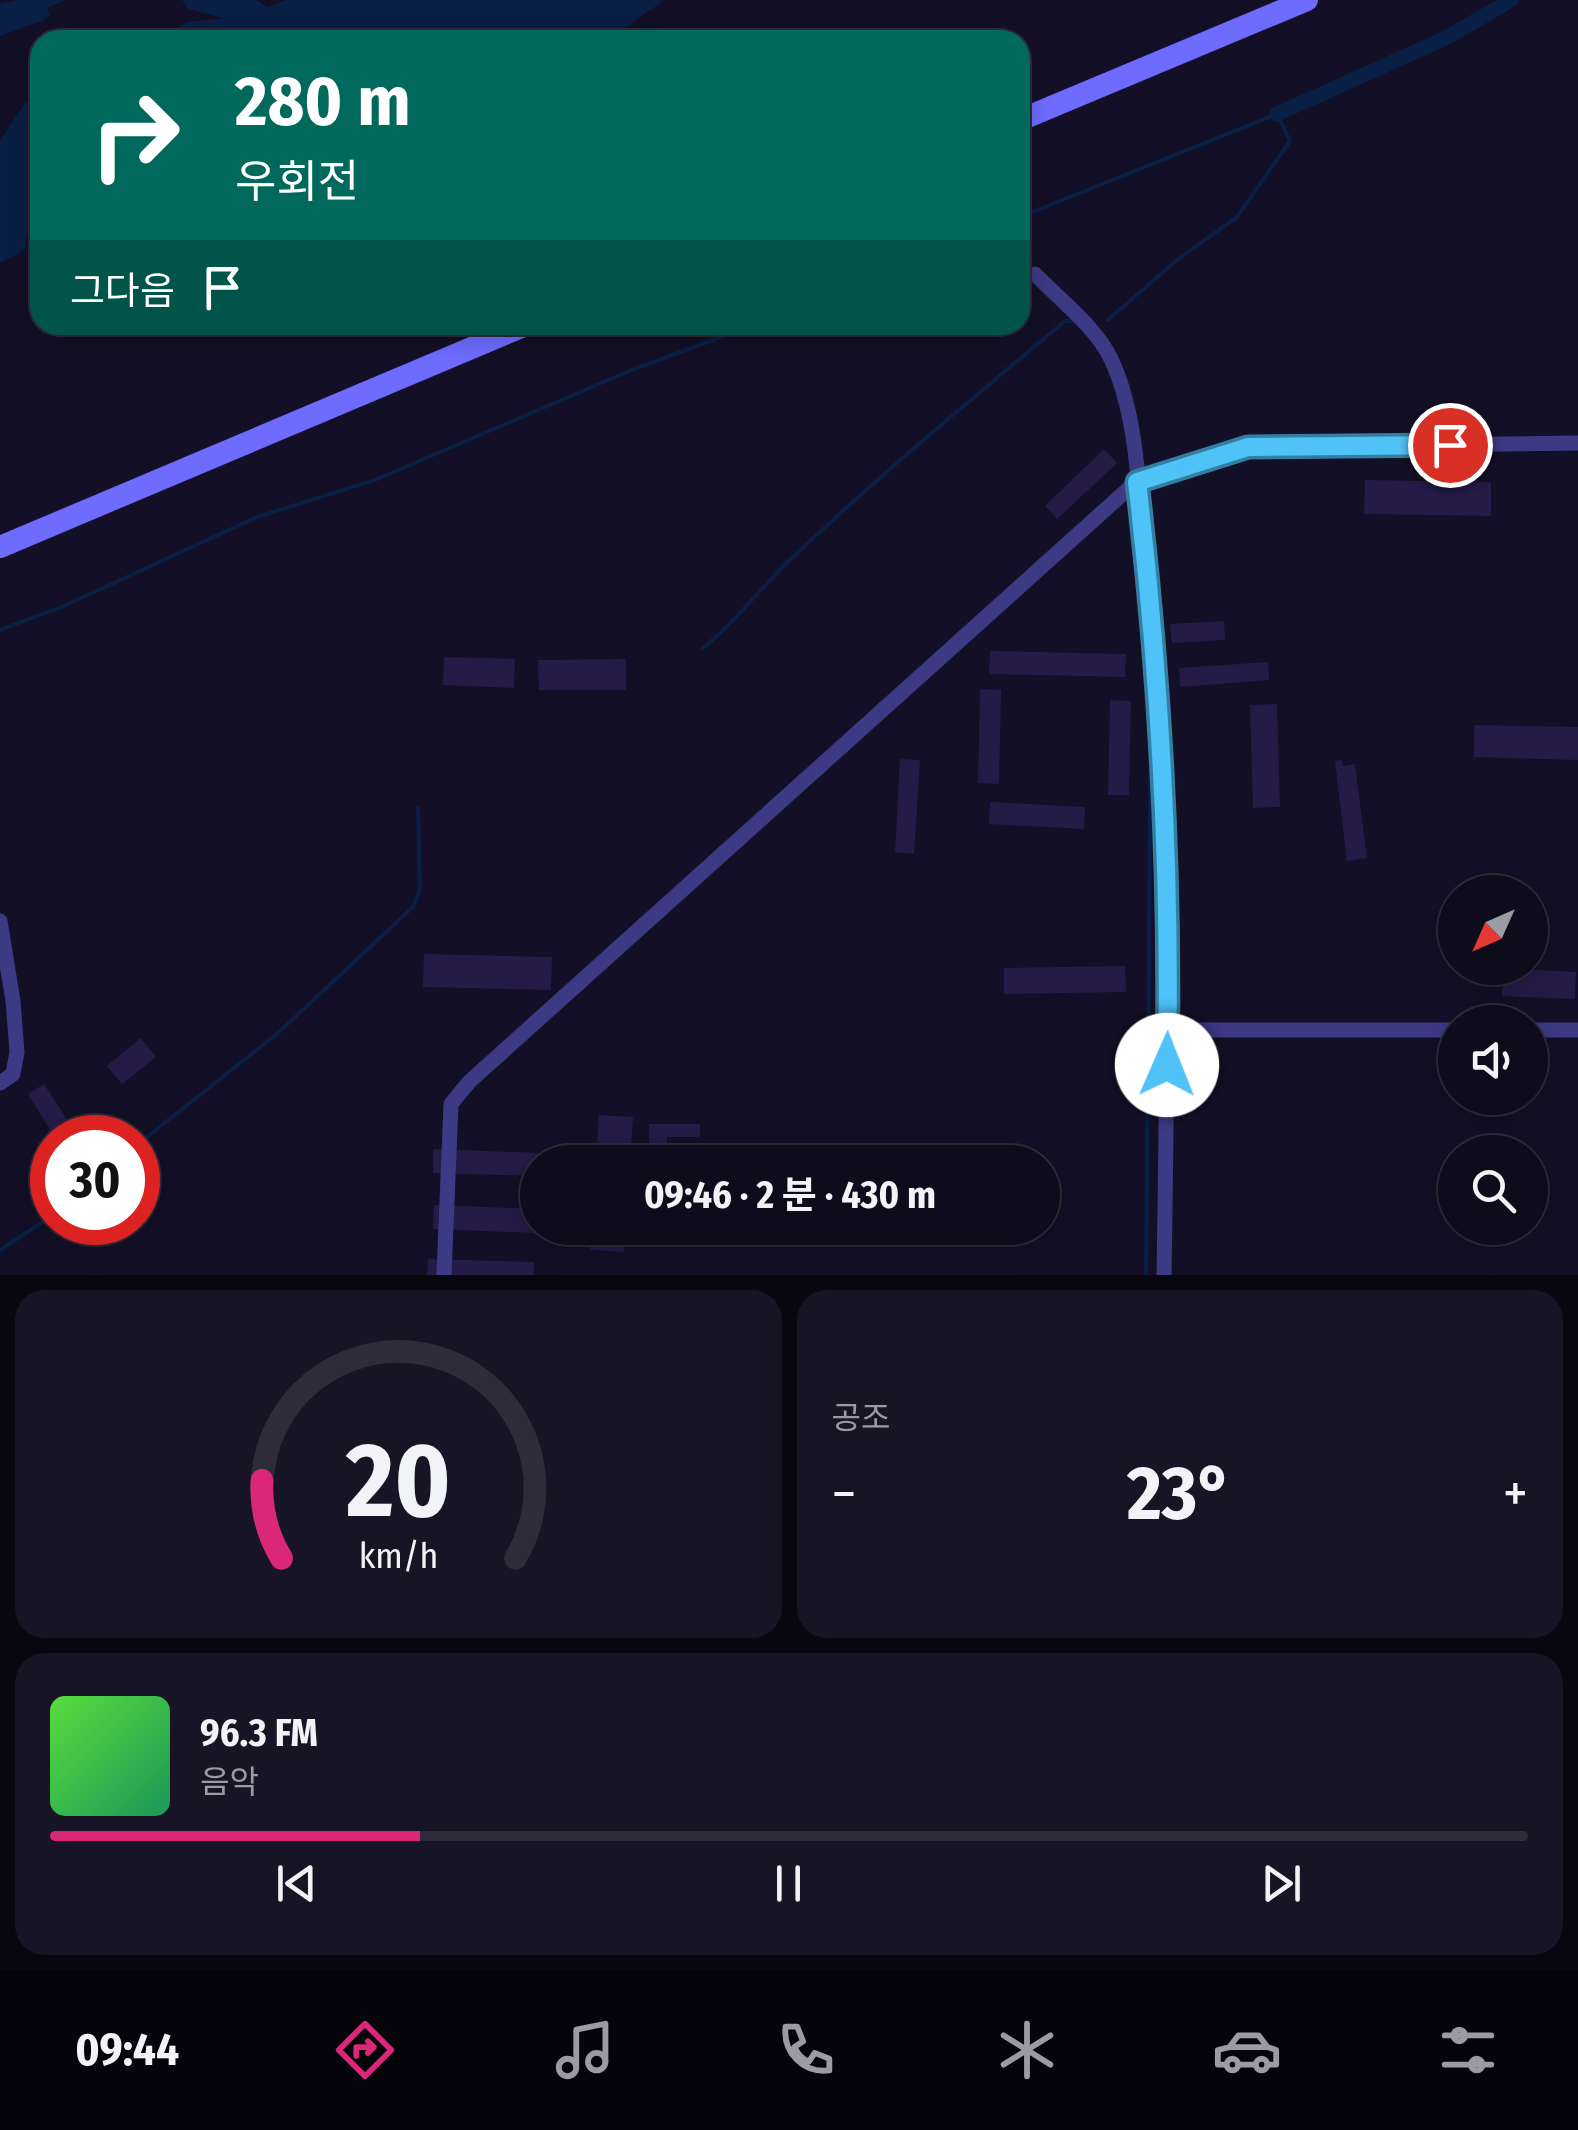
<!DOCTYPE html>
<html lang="ko">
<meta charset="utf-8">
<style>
:root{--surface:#0e0b1c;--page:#171425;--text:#f1f3f6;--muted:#9b9ba3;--line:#2e2b3b;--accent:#db2777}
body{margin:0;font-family:"Fira Sans Condensed","Noto Sans KR",sans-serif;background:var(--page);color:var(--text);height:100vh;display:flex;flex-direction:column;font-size:38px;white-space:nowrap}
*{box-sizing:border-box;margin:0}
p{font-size:32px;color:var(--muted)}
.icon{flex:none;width:55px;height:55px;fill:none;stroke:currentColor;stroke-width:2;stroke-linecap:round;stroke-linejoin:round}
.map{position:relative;height:1275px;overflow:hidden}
.side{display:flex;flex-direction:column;gap:15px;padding:15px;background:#08060f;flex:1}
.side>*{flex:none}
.guide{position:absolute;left:30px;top:30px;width:1000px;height:305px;border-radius:30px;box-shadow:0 5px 25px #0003,0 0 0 2px var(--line);background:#00695c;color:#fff;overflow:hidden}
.needle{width:65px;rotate:225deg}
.fabs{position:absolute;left:1438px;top:875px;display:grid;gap:20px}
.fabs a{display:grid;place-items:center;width:110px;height:110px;border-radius:50%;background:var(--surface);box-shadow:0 5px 25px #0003,0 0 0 2px var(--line);font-size:50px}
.speed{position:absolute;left:30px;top:1115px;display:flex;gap:20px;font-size:50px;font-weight:700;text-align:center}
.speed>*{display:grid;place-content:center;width:130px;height:130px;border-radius:50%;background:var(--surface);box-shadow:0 5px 25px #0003,0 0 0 2px var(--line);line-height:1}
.speed .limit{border:15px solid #d22;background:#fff;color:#111}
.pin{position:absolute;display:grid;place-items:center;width:85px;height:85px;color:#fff;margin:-42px;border:5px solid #fff;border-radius:50%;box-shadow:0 2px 10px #0007}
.me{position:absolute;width:110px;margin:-55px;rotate:1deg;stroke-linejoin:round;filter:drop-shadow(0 0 8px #0008)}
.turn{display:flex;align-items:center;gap:35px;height:210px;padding:0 40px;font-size:45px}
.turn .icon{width:130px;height:130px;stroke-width:2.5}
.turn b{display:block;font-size:70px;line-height:85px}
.then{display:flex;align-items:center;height:95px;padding:0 40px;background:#0003;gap:20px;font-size:38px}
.big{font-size:75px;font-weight:700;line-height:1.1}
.side .card{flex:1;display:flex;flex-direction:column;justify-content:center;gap:15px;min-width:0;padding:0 35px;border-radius:30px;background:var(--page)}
.side .dial{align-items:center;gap:0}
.dial svg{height:260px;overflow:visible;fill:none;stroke:var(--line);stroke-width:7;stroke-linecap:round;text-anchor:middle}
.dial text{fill:var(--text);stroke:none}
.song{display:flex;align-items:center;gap:30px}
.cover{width:120px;height:120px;border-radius:15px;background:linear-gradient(135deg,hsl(110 70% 55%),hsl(150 70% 35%))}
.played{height:10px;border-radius:5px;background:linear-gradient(90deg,var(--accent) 25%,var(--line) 25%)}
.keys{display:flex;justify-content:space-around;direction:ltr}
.heat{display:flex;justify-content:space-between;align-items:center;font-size:55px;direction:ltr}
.side .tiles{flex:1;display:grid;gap:15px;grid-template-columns:1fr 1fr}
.card:last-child{grid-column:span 2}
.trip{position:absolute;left:520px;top:1145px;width:540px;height:100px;border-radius:50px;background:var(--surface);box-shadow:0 5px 25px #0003,0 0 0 2px var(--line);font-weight:700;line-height:100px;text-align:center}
.tabs{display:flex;height:160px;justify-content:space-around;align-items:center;background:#06040b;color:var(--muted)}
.tabs .icon{width:70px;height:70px}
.tabs .active{color:var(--accent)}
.tabs b{font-size:45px;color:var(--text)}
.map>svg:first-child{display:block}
</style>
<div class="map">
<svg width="1578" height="1275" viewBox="0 0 1578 1275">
<rect width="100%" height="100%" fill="#130f26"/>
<g fill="#0a1f44">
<path d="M17,0H65L47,8L50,14L45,20L0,36V4Z"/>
<path d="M182,0H256L267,7L286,0H665L607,40H158L187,22L223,18L188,9Z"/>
<path d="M26,101L40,104V220L27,235L25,250L0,263V141Z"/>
</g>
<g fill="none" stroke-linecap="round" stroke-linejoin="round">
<g stroke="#0a1f44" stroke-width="4">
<path d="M1020,217L1277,114L1290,141L1237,217L1177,260L1108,320"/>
<path d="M0,630L64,606L257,517L375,480L634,369L754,325"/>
<path d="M703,648C737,620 762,586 794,556C881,474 973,398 1065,321H1076"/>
<path d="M138,1144L278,1033L413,907L420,889L418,807"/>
<path d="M0,1250L52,1216"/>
<path d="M1146,1275L1151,715"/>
</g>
<path stroke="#0a1f44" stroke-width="15" d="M1277,114L1448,37L1511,0"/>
</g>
<g fill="#241b47">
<path d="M1104,449L1117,463L1057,519L1045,506Z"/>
<path d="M1365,480L1491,482V516L1364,514Z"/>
<path d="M1224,621L1225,640L1172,643L1170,624Z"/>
<path d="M990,651L1126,654L1125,677L989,674Z"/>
<path d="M444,657L515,659L514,688L443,685Z"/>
<path d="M626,659V690H539L538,660Z"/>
<path d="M1268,662L1269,680L1180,687L1179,668Z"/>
<path d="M980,689L1001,690L999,784L978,783Z"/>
<path d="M1110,700L1131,701L1129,795H1108Z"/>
<path d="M1277,704L1280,807L1253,808L1250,705Z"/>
<path d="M1474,725L1578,727V760L1474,757Z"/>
<path d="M900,759L920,760L914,854L895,852Z"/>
<path d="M1342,760L1343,766L1355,764L1367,858L1347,861L1335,761Z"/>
<path d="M990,802L1085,807L1084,829L989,824Z"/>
<path d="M424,954L552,957L551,990L423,987Z"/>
<path d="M1125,966L1126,992L1004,994V968Z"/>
<path d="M1503,968L1576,972L1575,999L1502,996Z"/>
<path d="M141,1038L156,1057L122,1084L107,1066Z"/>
<path d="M44,1084L79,1138H55L28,1094Z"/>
<path d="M599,1115L633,1117L630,1162H596Z"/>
<path d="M649,1124H700V1137H667V1162H649Z"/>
<path d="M433,1149L540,1153L538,1176L433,1173Z"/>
<path d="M434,1205L538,1209L540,1233L433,1229Z"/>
<path d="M592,1228H625L624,1252L590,1250Z"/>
<path d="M428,1259L534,1262V1275H427Z"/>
</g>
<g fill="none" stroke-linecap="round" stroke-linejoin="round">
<g stroke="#3d3a85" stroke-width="15">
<path d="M1035,274C1060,300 1096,327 1111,359C1138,416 1138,491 1145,553C1172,793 1168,1034 1164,1275"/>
<path d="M0,921L13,1001L17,1052L13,1074L0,1083"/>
<path d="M1168,1030H1455"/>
<path d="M1530,1030H1578"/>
<path d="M444,1275L451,1104L469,1082L1137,481L1248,447L1578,443"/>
</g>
<g stroke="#6f6bff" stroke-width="22">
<path d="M1020,120L1307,0"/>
<path d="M0,547L526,325"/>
</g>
</g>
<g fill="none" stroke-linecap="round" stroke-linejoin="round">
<g stroke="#337fa1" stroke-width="25">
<path id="route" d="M1167,1065C1171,869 1160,676 1137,482L1248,447L1450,445"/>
</g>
<use href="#route" stroke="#4fc3f7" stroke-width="18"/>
</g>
</svg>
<div class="fabs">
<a><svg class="needle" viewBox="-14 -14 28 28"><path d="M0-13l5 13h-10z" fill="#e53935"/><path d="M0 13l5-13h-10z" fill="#9b9ba3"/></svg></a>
<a><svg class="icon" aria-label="sound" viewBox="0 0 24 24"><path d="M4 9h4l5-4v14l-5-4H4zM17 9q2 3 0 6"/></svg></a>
<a><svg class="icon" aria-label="search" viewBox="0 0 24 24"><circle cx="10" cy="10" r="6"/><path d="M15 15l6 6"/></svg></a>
</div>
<div class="speed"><div class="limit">30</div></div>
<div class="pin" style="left:1450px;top:445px;background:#d93025"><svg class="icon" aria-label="arrive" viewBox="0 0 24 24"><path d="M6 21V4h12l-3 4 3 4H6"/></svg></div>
<svg class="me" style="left:1167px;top:1065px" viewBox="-20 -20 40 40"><circle r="19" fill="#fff"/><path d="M0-13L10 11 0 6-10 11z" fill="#4fc3f7"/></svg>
<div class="trip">09:46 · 2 분 · 430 m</div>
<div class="guide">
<div class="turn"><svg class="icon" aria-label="right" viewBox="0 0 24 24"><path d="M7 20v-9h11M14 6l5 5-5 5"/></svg><div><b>280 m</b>우회전</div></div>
<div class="then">그다음<svg class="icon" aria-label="arrive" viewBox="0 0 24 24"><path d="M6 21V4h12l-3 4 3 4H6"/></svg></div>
</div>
</div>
<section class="side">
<div class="tiles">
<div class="card dial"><svg viewBox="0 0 100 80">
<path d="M14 69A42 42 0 1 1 86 69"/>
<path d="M14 69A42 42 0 0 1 8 45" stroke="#db2777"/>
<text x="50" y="56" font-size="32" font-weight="700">20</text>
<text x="50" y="72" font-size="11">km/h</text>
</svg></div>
<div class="card"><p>공조</p>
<div class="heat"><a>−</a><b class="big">23°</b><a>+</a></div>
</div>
<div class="card">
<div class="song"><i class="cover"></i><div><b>96.3 FM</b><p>음악</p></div></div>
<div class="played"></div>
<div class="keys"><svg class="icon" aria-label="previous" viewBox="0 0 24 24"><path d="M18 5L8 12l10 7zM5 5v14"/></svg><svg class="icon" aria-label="pause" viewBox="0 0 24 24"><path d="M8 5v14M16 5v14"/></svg><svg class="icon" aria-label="next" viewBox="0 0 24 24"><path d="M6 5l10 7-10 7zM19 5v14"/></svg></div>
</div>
</div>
</section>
<nav class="tabs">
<b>09:44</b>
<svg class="icon active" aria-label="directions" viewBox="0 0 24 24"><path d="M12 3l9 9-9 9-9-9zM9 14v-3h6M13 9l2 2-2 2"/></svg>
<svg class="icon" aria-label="music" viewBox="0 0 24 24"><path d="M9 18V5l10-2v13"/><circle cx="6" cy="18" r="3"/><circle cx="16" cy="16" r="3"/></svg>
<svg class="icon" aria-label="phone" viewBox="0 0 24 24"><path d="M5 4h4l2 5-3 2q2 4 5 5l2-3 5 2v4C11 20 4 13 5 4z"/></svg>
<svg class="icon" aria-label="climate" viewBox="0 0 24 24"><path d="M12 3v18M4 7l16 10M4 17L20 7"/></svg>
<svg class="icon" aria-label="car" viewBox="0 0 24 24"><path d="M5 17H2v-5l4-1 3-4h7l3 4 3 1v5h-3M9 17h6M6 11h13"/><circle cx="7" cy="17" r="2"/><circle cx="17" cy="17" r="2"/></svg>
<svg class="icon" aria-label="filters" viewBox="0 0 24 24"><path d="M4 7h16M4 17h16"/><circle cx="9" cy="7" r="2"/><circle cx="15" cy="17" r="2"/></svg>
</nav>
